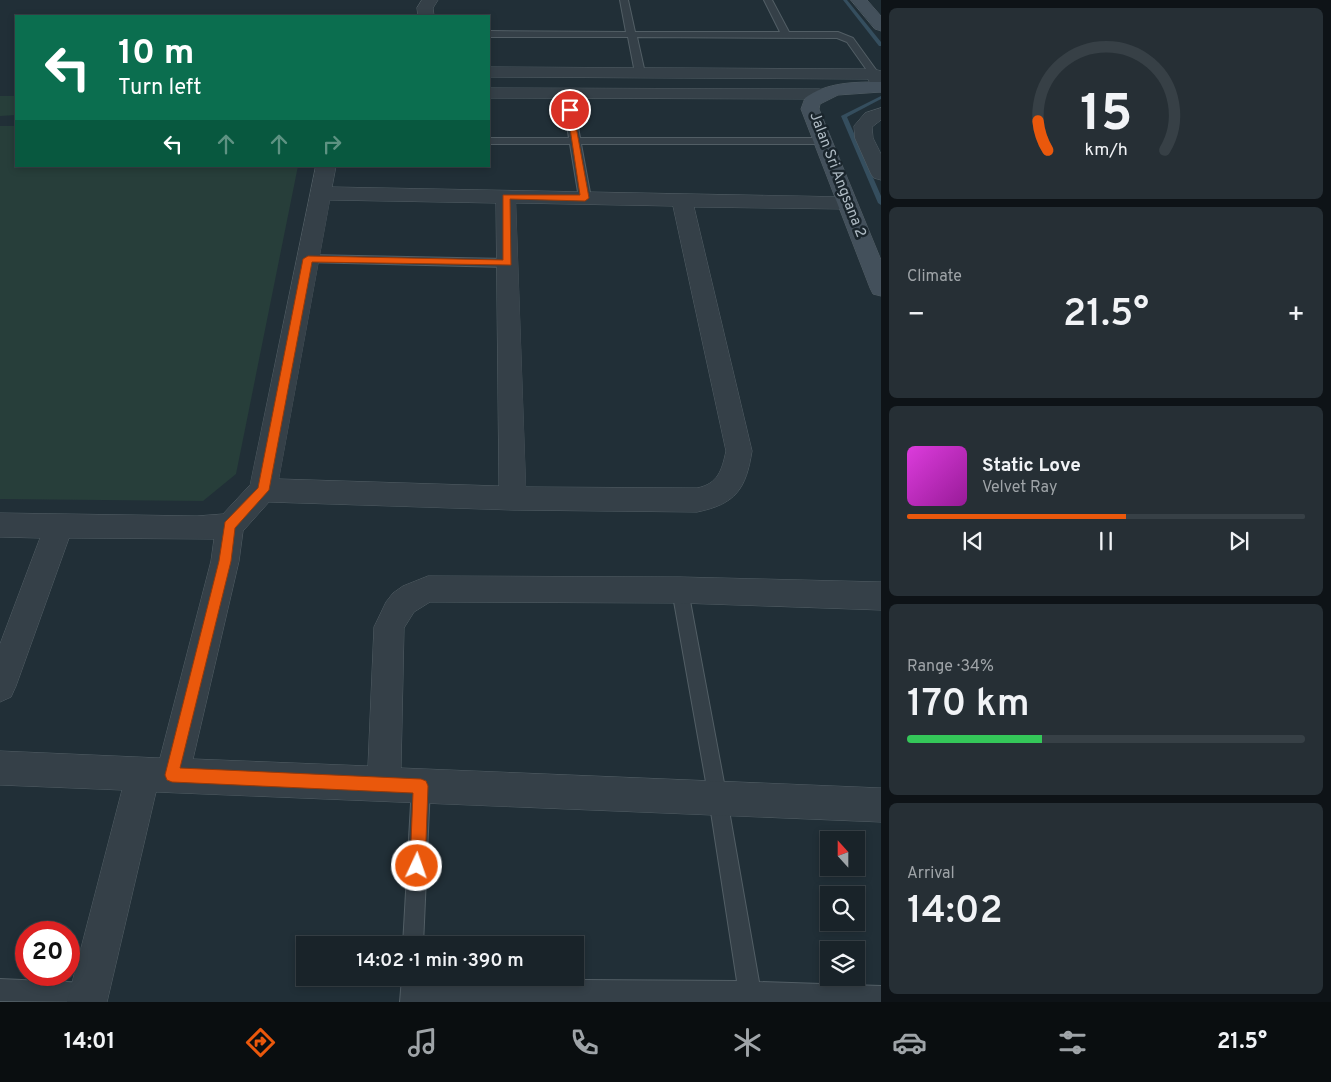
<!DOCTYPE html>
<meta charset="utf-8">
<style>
:root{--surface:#192329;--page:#262f35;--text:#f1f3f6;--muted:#9fa4a8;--line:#374046;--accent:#ea580c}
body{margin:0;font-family:Overpass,sans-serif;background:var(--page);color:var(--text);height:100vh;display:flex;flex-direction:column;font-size:19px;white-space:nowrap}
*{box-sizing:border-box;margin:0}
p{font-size:16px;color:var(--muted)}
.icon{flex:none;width:28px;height:28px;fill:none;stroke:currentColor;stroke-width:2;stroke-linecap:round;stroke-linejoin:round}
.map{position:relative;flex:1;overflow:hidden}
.panel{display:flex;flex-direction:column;gap:8px;padding:8px;background:#0e1317;width:450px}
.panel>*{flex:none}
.guide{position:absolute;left:15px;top:15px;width:475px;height:152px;border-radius:0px;box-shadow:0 2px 8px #0003,0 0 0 1px var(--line);background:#0b6e4f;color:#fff;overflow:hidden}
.needle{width:32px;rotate:339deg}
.fabs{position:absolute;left:820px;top:831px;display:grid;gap:10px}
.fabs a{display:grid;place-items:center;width:45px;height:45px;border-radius:0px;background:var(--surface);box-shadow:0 2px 8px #0003,0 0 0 1px var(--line);font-size:25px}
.speed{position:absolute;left:15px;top:921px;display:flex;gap:10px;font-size:25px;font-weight:700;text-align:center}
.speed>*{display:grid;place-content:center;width:65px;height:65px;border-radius:50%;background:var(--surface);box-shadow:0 2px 8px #0003,0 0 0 1px var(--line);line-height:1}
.speed .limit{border:8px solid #d22;background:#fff;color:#111}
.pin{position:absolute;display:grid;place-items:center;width:42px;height:42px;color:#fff;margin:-21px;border:2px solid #fff;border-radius:50%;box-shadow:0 1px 5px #0007}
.me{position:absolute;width:55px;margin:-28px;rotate:3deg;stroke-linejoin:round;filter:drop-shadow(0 0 4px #0008)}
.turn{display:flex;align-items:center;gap:18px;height:105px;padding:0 20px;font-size:22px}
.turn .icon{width:65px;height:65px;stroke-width:2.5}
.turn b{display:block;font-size:35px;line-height:42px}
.lanes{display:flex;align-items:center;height:48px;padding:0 20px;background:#0003;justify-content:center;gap:25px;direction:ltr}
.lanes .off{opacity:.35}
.big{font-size:38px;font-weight:600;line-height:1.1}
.panel .tile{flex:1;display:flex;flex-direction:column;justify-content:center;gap:8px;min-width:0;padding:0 18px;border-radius:8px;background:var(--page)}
.panel .dial{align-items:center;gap:0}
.dial svg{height:130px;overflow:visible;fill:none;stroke:var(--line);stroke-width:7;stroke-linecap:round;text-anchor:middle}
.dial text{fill:var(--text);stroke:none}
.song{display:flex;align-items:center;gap:15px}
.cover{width:60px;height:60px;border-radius:8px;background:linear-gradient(135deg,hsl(300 70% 55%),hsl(300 70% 35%))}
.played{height:5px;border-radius:2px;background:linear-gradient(90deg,var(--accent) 55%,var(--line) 55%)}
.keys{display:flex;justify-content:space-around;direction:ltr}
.heat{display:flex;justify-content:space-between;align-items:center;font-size:28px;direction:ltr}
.charge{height:8px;border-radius:4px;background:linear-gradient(90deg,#34c759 34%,var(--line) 0)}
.trip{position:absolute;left:296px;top:936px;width:288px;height:50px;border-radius:0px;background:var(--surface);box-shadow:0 2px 8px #0003,0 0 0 1px var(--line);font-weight:600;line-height:50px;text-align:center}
.tabs{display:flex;height:80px;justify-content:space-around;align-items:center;background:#0a0e10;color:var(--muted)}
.tabs .icon{width:35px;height:35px}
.tabs .current{color:var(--accent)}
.tabs b{font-size:22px;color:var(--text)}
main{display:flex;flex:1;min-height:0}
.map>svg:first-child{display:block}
</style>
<main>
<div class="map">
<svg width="881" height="1002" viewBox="0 0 881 1002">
<rect width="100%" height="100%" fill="#212f37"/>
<g fill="#273e3a">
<path d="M0,96H16V115L0,116Z"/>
<path d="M0,126H16V166H298L236,474L203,501L0,499Z"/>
</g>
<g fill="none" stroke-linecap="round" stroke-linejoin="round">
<g fill="#354e5e" fill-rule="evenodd">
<path d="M843,0H847L881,42V46H879Z"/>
<path d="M881,96V99L847,117L881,196V205L878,203L841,116Z"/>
</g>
<g stroke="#525e65" stroke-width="2">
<g id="lane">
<path d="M620,0H628L635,32H780L764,0H772L789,32H838L853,38L879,74L877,76H871L847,42L837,38L637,37L645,73L640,76L635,73L628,37H489V31L626,32Z"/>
<path d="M567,91L572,94L580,138H822L827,141L822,144H581L591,198L585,201L579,198L570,144H489V138H569L562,94Z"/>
<path d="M308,255L507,259L513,263L507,267L304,262L302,259L304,256Z"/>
<path d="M680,583L686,585L688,590L727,799L759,982L881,986V1002H400L402,978H422L423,979L737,981L709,799L672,590L674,585Z"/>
<path d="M421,777L428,779L430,786L423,945H403L412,786L414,779Z"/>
<path d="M0,979L88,983L96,986L99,994L94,1002L0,1001Z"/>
</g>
</g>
<g stroke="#525e65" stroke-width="1">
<g id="street">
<path d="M422,0H438L433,8L434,16H418L417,8Z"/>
<path d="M489,67L874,69L881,71V92L874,91L868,79L489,77Z"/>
<path d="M489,88L819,89L825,90L828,94L825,98L819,99L489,98Z"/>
<path d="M881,108V120L872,127L873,138L881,154V180L874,178L871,174L855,138L854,126L865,113Z"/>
<path d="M316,166H336L332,187L846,197L853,198L856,203L853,208L846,209L694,207L752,451C746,489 736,504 697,512L513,510L269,502L243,531L239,561L193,759L368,766L374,627L386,602L393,593L403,586L428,576L680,577L881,582V610L680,603L430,602L414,612L404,628L401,768L881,788V822L156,792L107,1002H67L122,790L0,785V751L160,758L211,561L214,539L69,538L16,686L11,697L0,702V644L40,538L0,537V513L197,516L223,514L250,485ZM330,200L496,203L499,486L279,479ZM516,203L673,206L726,451C722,470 718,484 697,488L526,487Z"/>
</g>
</g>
<g stroke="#525e65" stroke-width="1">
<g id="secondary">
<path d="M851,0H867L881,16V31L875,29Z"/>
<path d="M881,82V92L838,95L820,104L819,109L881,260V296L873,294L870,288L801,109L805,98C827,82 854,82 881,82Z"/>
</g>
</g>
<use href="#lane" fill="#354048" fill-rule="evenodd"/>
<use href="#street" fill="#354048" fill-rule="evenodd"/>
<use href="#secondary" fill="#43505b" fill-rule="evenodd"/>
</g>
<path fill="#ea580c" stroke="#983908" d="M567,108L573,110L589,198L585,201L510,199L511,265L312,262L269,490L235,528L231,561L180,768L421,779L426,781L428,786L425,866L422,871L417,873L412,871L410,866L413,793L172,782L167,780L165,775L219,561L225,522L258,488L303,259L308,256L503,260V195H580Z"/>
<g text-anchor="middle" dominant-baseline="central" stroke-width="5" stroke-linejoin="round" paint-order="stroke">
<g font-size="15" fill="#afbbc4" stroke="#1a252c">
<text transform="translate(837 175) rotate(69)">Jalan Sri Angsana 2</text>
</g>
</g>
</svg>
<div class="fabs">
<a><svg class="needle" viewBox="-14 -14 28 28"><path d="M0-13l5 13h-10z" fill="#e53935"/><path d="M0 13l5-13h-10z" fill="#9fa4a8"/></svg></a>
<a><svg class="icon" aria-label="search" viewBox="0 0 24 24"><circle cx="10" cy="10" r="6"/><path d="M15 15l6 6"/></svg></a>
<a><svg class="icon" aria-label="layers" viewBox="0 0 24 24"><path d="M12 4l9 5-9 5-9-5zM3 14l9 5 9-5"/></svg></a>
</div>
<div class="speed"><div class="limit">20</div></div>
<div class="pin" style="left:570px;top:110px;background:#d93025"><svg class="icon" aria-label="arrive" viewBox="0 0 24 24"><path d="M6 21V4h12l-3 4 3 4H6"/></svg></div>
<svg class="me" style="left:417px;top:866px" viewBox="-20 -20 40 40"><circle r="17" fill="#ea580c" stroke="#fff" stroke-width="3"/><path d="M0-11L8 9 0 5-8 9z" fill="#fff"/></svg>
<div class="trip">14:02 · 1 min · 390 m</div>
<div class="guide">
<div class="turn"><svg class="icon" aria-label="left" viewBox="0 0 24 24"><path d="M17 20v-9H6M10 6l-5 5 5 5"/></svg><div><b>10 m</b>Turn left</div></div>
<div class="lanes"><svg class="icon" aria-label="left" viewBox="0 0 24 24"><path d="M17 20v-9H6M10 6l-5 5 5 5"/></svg><svg class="icon off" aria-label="ahead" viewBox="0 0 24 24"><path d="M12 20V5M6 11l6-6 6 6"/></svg><svg class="icon off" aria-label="ahead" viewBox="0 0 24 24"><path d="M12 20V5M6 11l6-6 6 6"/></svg><svg class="icon off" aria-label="right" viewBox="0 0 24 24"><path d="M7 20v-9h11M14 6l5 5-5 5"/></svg></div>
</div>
</div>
<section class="panel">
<div class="tile dial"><svg viewBox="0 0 100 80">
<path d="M14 69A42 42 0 1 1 86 69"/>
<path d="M14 69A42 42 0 0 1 8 51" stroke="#ea580c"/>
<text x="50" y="56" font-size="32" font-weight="700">15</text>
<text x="50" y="72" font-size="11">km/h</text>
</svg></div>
<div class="tile"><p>Climate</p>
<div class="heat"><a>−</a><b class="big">21.5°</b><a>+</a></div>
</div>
<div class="tile">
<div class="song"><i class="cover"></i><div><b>Static Love</b><p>Velvet Ray</p></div></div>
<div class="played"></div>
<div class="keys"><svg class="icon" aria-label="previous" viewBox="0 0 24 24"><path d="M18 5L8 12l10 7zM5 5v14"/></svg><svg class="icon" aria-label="pause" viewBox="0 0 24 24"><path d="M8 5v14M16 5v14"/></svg><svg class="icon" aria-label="next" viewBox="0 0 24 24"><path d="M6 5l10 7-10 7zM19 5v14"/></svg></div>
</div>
<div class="tile"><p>Range · 34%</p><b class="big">170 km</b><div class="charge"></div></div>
<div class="tile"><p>Arrival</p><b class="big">14:02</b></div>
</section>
</main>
<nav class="tabs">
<b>14:01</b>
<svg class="icon current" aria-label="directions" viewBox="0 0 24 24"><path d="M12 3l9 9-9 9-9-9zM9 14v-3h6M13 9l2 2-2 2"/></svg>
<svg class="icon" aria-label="music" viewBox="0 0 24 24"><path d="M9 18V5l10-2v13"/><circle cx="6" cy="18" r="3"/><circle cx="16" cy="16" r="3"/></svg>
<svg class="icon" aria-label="phone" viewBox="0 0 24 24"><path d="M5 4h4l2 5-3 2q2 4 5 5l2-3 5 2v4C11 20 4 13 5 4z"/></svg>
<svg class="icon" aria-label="climate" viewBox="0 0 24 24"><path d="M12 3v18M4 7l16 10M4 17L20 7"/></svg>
<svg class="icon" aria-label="car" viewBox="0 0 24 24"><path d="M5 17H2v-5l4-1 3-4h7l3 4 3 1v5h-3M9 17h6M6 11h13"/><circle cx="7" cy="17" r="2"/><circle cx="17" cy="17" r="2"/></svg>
<svg class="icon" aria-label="filters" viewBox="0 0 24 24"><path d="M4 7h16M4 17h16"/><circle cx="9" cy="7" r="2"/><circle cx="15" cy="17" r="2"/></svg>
<b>21.5°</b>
</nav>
